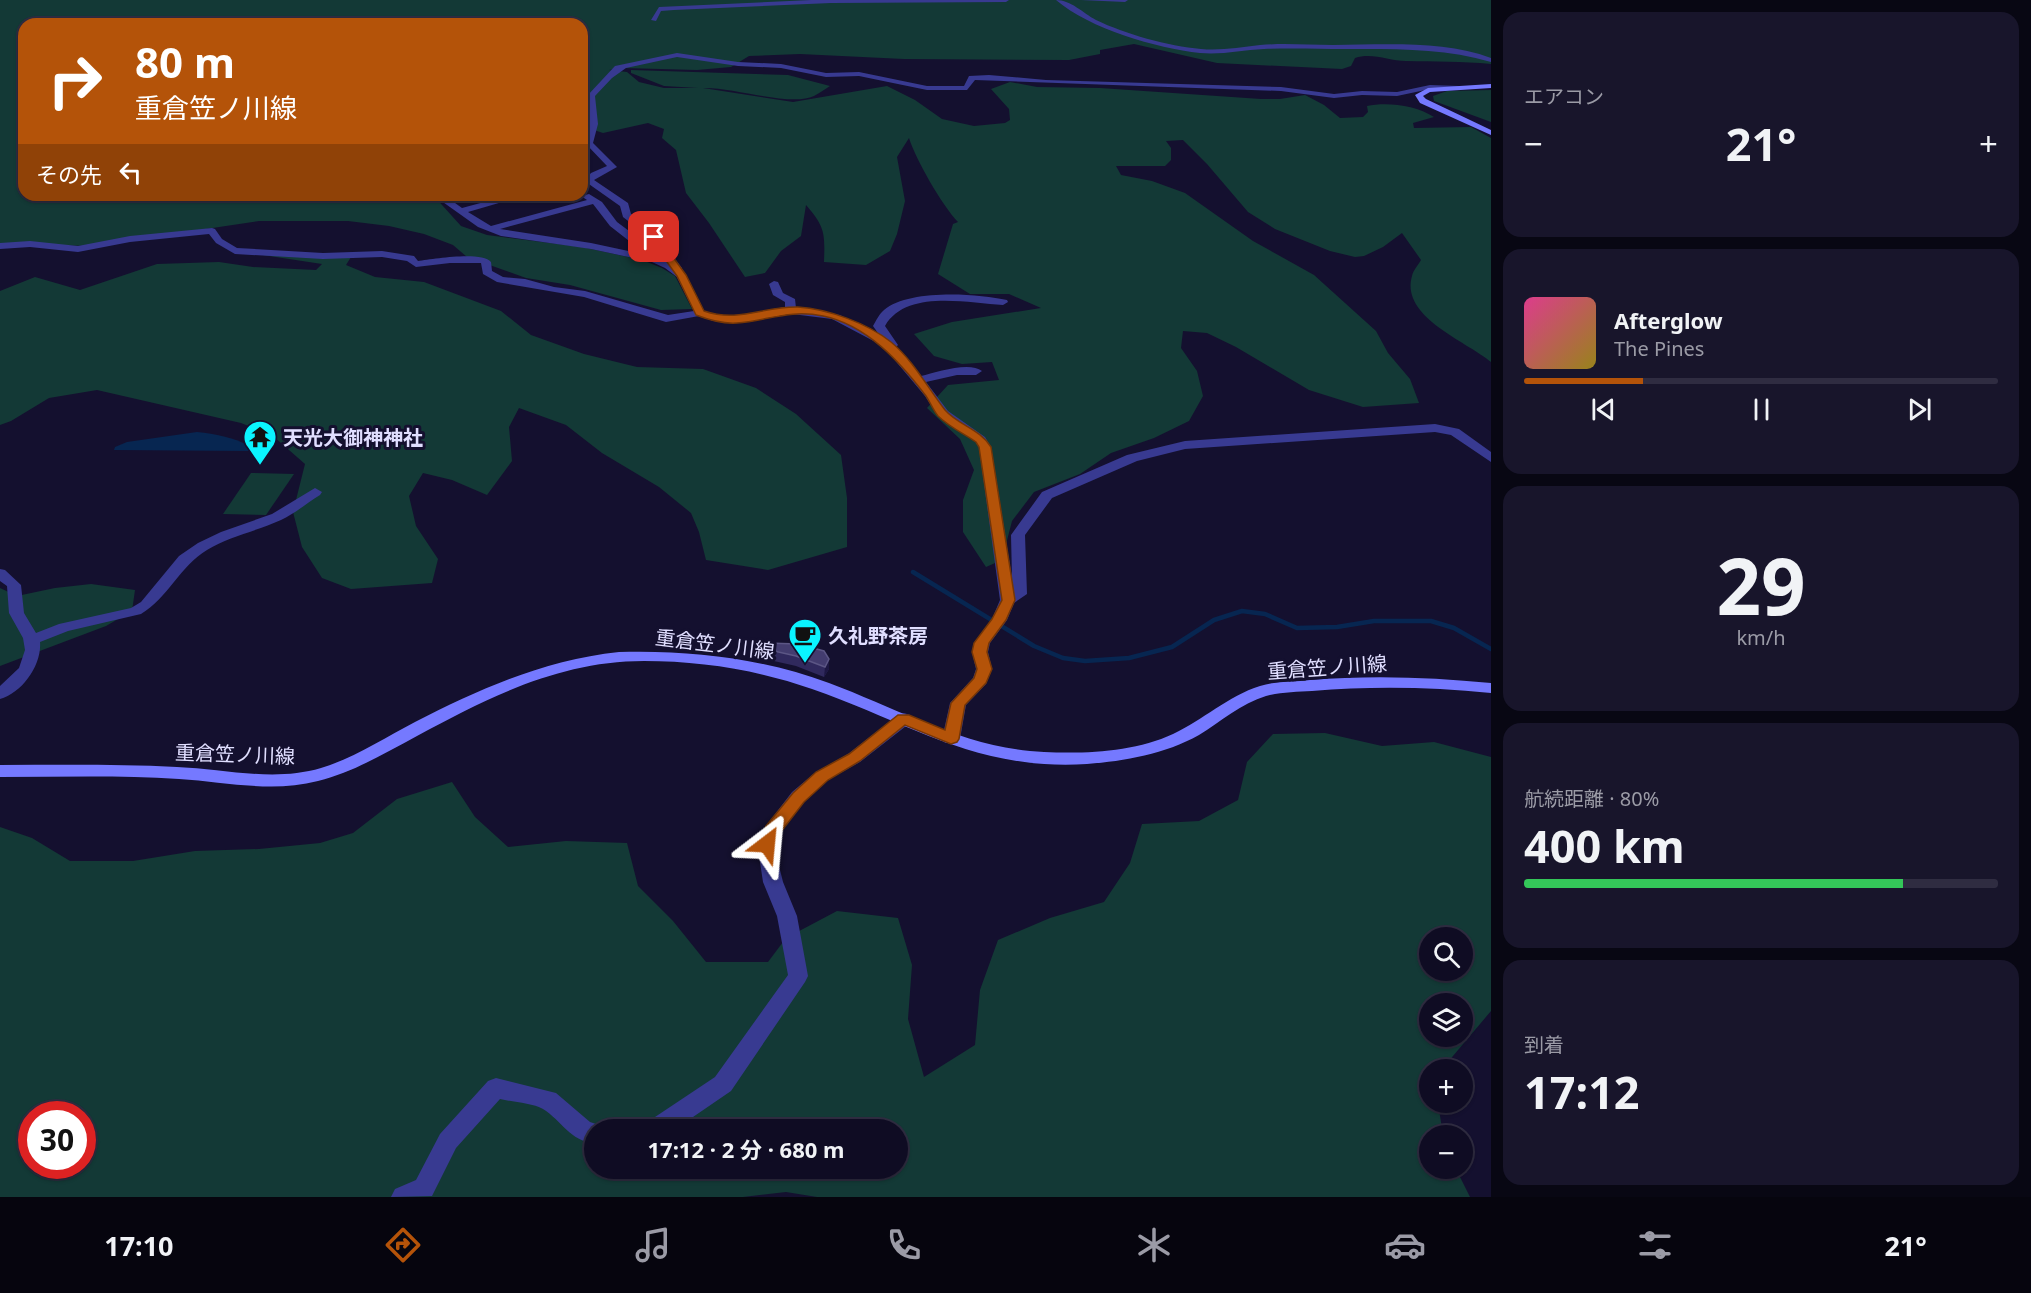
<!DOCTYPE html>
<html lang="ja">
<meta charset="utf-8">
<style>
:root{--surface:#0f0c23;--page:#18152b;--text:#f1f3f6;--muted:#9b9ba6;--line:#2f2c41;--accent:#b45309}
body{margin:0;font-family:"Noto Sans","Noto Sans JP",sans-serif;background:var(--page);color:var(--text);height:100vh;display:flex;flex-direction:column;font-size:22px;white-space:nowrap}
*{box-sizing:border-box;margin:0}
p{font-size:20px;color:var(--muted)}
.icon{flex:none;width:33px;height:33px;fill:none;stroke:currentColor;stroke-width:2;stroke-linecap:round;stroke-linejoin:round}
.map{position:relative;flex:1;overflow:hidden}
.side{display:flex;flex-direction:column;gap:12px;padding:12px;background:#080713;width:540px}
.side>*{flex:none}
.hud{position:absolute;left:18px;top:18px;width:570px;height:183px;border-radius:18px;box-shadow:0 2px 4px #0004,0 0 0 2px var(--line);background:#b45309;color:#fff;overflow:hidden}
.tools{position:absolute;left:1419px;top:927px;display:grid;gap:12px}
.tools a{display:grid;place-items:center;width:54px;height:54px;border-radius:50%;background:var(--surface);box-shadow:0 2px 4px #0004,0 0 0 2px var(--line);font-size:30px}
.speed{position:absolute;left:18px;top:1101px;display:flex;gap:12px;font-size:30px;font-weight:700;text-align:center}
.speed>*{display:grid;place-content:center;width:78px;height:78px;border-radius:50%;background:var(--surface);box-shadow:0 2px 4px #0004,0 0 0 2px var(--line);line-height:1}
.speed .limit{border:9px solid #d22;background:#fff;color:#111}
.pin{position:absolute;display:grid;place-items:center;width:51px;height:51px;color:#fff;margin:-26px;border-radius:12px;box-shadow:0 3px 9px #0006}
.me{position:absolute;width:66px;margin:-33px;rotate:29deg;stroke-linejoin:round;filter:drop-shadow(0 0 4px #0008)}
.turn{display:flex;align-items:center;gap:21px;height:126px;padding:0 18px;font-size:27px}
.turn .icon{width:78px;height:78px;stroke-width:2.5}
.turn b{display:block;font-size:42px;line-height:51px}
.then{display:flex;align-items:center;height:57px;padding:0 18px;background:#0003;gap:12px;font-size:22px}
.big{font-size:45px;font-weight:700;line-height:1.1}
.side .widget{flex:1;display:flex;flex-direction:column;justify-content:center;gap:9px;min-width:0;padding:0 21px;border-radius:18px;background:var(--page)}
.side .dial{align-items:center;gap:0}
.dial b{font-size:78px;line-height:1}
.song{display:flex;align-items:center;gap:18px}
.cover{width:72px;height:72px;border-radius:9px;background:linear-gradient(135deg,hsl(330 70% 55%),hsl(50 70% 35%))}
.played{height:6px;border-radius:3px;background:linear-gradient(90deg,var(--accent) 25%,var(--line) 25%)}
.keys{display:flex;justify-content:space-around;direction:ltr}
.heat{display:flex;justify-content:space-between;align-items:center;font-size:33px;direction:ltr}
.charge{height:9px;border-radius:4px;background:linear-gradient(90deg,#34c759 80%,var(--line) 0)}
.trip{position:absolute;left:584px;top:1119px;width:324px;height:60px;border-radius:30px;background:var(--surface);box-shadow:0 2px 4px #0004,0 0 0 2px var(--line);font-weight:700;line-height:60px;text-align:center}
.menu{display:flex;height:96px;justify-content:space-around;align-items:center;background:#06050e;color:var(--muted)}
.menu .icon{width:42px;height:42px}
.menu .selected{color:var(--accent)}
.menu b{font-size:27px;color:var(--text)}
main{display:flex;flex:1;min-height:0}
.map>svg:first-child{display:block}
</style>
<main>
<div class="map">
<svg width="1491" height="1197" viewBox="0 0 1491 1197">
<rect width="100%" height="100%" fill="#14102f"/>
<g fill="#133936" fill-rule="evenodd">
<path d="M0,0H1491V64C1462,61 1435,62 1406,61C1389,61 1372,52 1355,58L1351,66L1342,69L1217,63L1134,44L1100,50V54L1069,60L904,59L800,54L749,56L731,67L697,70L623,68L609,70L627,72L639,82L664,88H698L664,86L631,73V70L788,75L830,86C825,89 820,93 814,96C791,107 733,87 703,88L793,102L887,86L915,100L942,119L974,126L1005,123L1010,120L1009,109L991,89L1010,82L1037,87L1100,88L1261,99H1280L1305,95L1324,105L1340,118L1363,117L1368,112L1367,106C1387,102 1415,105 1434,117L1413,123L1414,128L1471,127L1491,138V362C1466,341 1400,317 1412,276C1413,271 1418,265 1421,260L1402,233L1383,247L1364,256L1355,257L1330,251L1275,229L1248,212L1207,164L1183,140L1166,141L1171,148V160L1165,166H1116L1121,175L1152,181L1185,193L1253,241L1314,275L1376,331L1388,353L1410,379L1419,403L1363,407L1309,390L1236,347L1207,333L1183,331L1181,348L1197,371L1203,396L1189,421L1154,438L1111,453L1080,474L1034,492L1012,521L1002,560L986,567L963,532V500L974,470L960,439L927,408L948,385L999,380L992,362L962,364L934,356L914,334L952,322L1041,308L1009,294H970L938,274L953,224L958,222C942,205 916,160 909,138L897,157L905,201L897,234L890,251L866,265L824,262C825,233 825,227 806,205L801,236L781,251L765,273L745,277L709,223L686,193L676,150L662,138L664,129L648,123L603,133L582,126V124L592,122L582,101V24H24V195H433L461,226L487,235L582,247L642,260L662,268L675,276L692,309L661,310L570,285L526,278L467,257L453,245L424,234L389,226L348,221H259L92,246L0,244Z"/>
<path d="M1491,90V122L1434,101L1433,96L1447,91Z"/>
<path d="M256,254L351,257L346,265L375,277L424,282L501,311L531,335L584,354L637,367L703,369L756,388L796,414L841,455L847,498V547L768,570L706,560L699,532L691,513L659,487L602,453L566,425L519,408L509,427L512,461L487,495L452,480L423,473L409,496L416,526L438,559L432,583L351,589L322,578L302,547L293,512L305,464L273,436L241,423L97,390L49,398L11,421L0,425V291L35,277L80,290L157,264L219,262L253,267L316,270L322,264Z"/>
<path d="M251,473L294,474L266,515L223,514Z"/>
<path d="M91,584L135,590L132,611L106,626L0,666V588L17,596L55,588Z"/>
<path d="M1325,733L1382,746L1434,742L1491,757V1011L1442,1069L1430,1070V1102L1438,1103L1443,1135L1430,1136V1168L1456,1169L1470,1197H817L786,1192L743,1197H0V827L32,838L70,861H133L195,851L259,849L320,843L353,833L397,799L452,782L475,817L508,847L566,841L627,843L638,886L673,921L706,962H768L786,938L837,911L898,918L912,965L908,1019L924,1077L975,1045L980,990L998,940L1050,918L1104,902L1130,863L1142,824L1199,821L1238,800L1247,762L1273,734ZM1430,938H1462V970H1430ZM1430,1004H1462V1036H1430ZM32,1114H82V1166H32ZM594,1130H897V1168H594Z"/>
</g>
<path fill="#072651" d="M197,432C216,434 232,437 250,446L249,451L114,450L115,447L127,442Z"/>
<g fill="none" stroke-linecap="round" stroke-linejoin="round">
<path stroke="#072651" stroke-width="4.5" d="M913,572L1034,646L1063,658L1085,661L1129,658L1172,647L1214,620L1242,611L1265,614L1297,628L1337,627L1374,621H1431L1454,628L1491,649"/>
<g fill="#383a91" fill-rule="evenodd">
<path d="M811,0H1009L1006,2L831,3L674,10L661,11L656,21L651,20L659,7Z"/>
<path d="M1056,0C1071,0 1083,13 1096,20C1125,34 1168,46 1201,49C1221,51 1240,47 1260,45C1284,43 1309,45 1333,45C1382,45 1444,40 1491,58V62C1444,48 1395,49 1346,49C1319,49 1291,48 1264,49C1242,50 1222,55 1200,53C1156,48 1090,29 1056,0Z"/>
<path d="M1081,0H1128L1125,2Z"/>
<path d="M677,53L738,62L781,64L826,73L859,72L927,86H964L969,76L989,75L1046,80L1281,87L1334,94L1362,91L1397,92L1430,85L1459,86L1460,88L1456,90L1430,89L1397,96L1362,95L1334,98L1281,91L975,80L967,90H927L859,76L826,77L781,68L738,66L677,57L626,68L612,78L595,96L598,124L593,143L617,167L594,180L628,203L631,214L657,235L682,268L681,270L686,275L704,311C732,321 757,311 785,307V302L773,295L769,284L774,281L778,282L783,293L795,299L796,308L840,315L880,336L873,326C876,321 879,314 884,310C908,289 976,293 1007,300L1008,302L1003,305C967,303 906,289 885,326L898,345L896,347L921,376C936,372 970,361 982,371L976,375H957L926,382L948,411L985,437L991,447L1012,578L1011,535L1042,492L1127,455L1185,441L1435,424L1459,429L1491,452V462L1451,435L1435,432L1185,449L1137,461L1052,498L1025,535L1027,594L1014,603L1007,620L990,643L988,652L992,669L986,684L966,705L960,739L957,743H945L942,739L950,703L973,678L976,669L972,652L974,643L992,619L1000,600L979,447L976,442L939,417L925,396L883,346L832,319L784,313L736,323L713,321L699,316L666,322L584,297L497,282L483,274L481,263H450L416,267L407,261L382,257L323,259L235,254L216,243L209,234L130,242L78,252L30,247L0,249V243L30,241L78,246L130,236L212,228L215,229L222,239L237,248L323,253L382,251L414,256L418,261C433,259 482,251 491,262L492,271L503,277L525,279L554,287L585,291L668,315L694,311L677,277L665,268L652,262L591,249L501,236L478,227L433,195H444L462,208L510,195H526L468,212L491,226L587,200L581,196L589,194L602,202L617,222L648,245L659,258L667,261L651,239L623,217L620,206L586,182L585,180L591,173L607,166L585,143L590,124L587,96L615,66ZM593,204L610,226L647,255L591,243L500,229Z"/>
<path d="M315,488L322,492L320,495C307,503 294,514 281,520C257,531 230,536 207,550C180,566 168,598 141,614L68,631L40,642C42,665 22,693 0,699V686L19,668L25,650L23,638L9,613L7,586L0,581V569L5,570L21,585L24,613L36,633L59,624L131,608L141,602L179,556L198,543L221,532L272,514Z"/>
<path d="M904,713L910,715L912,719L910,723L860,762L828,780L804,802L780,832L776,844L778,862L783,882L797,916L808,976L805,982L731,1091L674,1130H643L646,1123L715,1077L788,975L777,916L763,882L760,862L758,844L763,830L792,792L816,772L848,754L898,715Z"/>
<path d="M496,1078L556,1093L590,1122L602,1126L604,1130H594V1143C570,1141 562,1121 543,1109C532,1103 513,1102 500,1099L456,1148L432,1196L391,1197L395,1189L416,1180L440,1134L488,1081Z"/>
</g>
<g fill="#7579ff" fill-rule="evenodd">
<path d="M1491,84V88L1430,92L1423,96L1426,99L1491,130V135L1420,103L1415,95L1428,88Z"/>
<path d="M619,652C690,650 761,658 829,683C899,709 967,749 1044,752C1085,754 1135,752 1173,734C1203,720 1228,696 1260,686C1275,681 1294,682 1310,680C1370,675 1431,677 1491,683V693C1431,687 1372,686 1312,691C1297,692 1280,692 1266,696C1242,703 1220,722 1199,735C1165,754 1125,761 1087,764C976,771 910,723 812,689C758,670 701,661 644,661C560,661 489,697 417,736C385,753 354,772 318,781C272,793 226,782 179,779C120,775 60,777 0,777V765C59,765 118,764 177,767C225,769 274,782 321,768C354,758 384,738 415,722C481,688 545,660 619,652Z"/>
</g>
</g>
<path fill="#30295d" d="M765,649L829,659V669L824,677L796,666L765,659Z"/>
<path fill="#1d1743" d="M829,659V669L824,677L825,667Z"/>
<path fill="#433c6f" stroke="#5c5685" stroke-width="1.5" d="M766,643L798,644L824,651L829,659L825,667L796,656L765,649Z"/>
<path fill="#b45309" stroke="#753606" stroke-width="1.5" d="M651,235H657L686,275L704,311C739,323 764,306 798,307C828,309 867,323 891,342C913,360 928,388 945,410C958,425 980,429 991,447L1015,600L1006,620L989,643L987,652L992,669L986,683L965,705L959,739L957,742L951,744L905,725L860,761L828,780L804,802L780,833L773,848L767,850L761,848L759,844L766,826L793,793L816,772L849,754L898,715H909L945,730L951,703L974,678L977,669L972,652L974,643L992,619L1002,600L979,447L976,442C964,434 948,426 938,416C933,410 930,402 926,396C900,362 867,325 823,316C788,309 768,321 737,323C723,324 709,320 696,315L677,276L649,237Z"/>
<defs>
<g id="temple-pin" transform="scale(1.725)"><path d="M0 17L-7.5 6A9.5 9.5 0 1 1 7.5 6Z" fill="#0af4ff" stroke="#14102f"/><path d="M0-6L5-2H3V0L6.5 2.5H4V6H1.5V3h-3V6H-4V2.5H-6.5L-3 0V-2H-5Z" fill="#111"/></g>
<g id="cafe-pin" transform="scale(1.725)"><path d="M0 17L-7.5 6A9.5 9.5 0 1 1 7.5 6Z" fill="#0af4ff" stroke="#14102f"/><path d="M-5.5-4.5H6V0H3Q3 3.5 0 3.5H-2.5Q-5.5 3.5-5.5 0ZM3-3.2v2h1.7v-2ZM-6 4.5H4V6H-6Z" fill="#111"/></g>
</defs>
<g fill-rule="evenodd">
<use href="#temple-pin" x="260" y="437"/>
<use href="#cafe-pin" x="805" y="635"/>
</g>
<g text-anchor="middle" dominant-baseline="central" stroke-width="6" stroke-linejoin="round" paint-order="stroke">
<g font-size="20" font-weight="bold" fill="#e0deff" stroke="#14102f" text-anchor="start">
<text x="283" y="437">天光大御神神社</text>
<text x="828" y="635">久礼野茶房</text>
</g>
<g font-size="20" fill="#e0deff" stroke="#14102f">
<text transform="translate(715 644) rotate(7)">重倉笠ノ川線</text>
<text transform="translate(1327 667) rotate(-4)">重倉笠ノ川線</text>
<text transform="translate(235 754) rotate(2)">重倉笠ノ川線</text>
</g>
</g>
</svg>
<div class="tools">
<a><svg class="icon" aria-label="search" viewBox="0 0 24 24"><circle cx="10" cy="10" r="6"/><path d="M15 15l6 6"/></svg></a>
<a><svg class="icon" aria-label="layers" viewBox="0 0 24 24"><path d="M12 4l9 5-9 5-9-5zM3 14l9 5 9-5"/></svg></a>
<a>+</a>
<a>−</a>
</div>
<div class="speed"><div class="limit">30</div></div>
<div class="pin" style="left:654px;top:237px;background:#d93025"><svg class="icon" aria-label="arrive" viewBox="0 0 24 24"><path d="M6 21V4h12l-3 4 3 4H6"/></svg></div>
<svg class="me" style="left:767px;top:844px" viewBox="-20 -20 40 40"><path d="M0-17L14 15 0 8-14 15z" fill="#b45309" stroke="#fff" stroke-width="4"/></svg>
<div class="trip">17:12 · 2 分 · 680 m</div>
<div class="hud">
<div class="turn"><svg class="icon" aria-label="right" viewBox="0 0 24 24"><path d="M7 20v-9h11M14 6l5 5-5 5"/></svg><div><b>80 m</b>重倉笠ノ川線</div></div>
<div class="then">その先<svg class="icon" aria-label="left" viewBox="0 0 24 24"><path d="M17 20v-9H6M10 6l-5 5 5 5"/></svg></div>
</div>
</div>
<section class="side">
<div class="widget"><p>エアコン</p>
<div class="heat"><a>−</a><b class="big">21°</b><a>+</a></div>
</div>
<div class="widget">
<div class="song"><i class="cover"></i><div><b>Afterglow</b><p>The Pines</p></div></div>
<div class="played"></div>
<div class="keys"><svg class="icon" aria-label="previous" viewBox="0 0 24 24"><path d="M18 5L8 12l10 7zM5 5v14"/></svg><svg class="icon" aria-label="pause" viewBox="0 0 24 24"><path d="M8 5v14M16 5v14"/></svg><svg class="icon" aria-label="next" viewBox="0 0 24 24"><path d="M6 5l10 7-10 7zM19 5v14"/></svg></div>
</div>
<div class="widget dial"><b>29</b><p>km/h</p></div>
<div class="widget"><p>航続距離 · 80%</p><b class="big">400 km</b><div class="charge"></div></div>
<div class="widget"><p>到着</p><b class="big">17:12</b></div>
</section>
</main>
<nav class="menu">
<b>17:10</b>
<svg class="icon selected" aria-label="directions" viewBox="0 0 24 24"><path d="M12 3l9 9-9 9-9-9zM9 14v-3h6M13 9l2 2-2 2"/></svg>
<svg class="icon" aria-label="music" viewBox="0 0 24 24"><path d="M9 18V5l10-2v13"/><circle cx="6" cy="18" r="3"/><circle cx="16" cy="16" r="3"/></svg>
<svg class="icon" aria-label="phone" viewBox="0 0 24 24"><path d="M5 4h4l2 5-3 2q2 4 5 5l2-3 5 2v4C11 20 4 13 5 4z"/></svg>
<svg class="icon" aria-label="climate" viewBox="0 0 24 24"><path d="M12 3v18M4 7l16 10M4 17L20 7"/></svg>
<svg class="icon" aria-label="car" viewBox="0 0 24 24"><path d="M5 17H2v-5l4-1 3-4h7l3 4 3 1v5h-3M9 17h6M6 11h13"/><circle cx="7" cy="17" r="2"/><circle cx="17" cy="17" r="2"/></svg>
<svg class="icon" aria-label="filters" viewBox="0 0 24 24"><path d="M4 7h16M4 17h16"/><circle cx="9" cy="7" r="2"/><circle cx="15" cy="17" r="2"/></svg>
<b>21°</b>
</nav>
